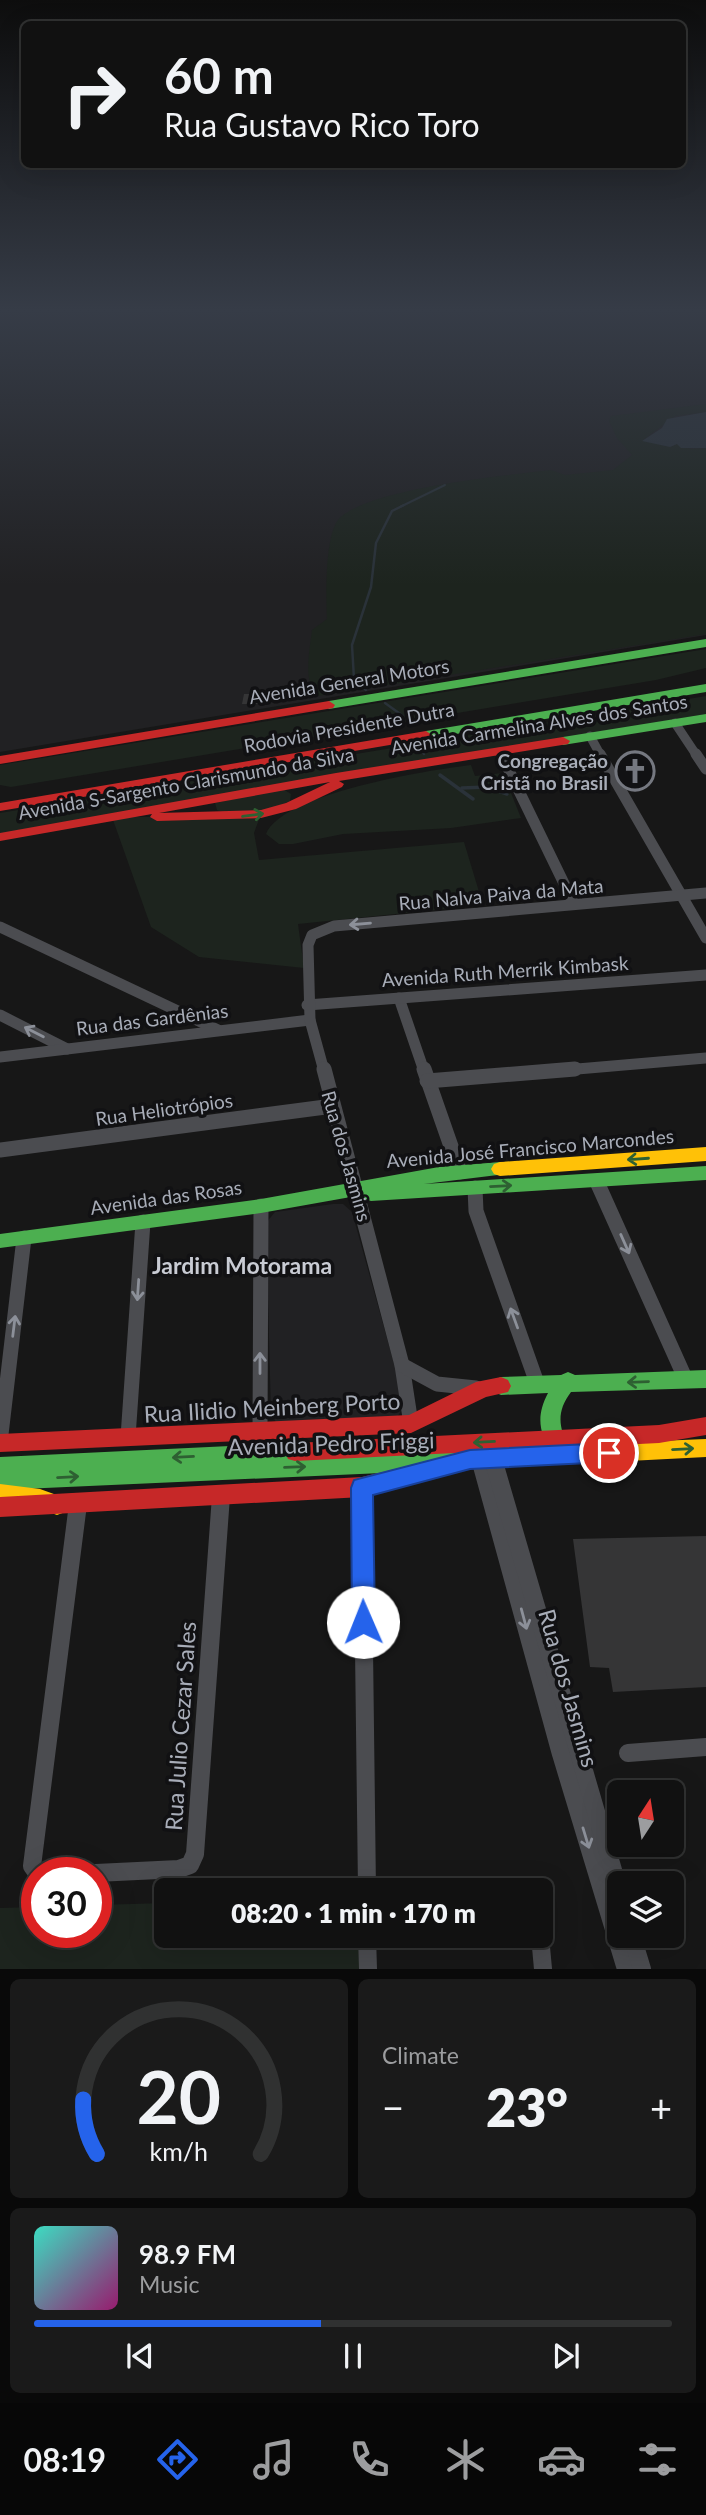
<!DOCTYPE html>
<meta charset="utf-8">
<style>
:root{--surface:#111;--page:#1a1a1a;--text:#f1f3f6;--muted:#9c9d9f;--line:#303131;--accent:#2563eb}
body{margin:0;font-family:Lato,sans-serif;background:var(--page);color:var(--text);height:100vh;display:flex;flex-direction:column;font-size:26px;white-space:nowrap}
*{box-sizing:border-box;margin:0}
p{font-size:23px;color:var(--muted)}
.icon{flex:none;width:38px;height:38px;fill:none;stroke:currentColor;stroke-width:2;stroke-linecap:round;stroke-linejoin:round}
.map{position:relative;height:1969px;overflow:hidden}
.panel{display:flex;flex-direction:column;gap:10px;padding:10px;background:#090909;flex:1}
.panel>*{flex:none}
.hud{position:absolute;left:21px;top:21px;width:665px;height:147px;border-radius:10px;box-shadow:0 7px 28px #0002,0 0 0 2px var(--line);background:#111;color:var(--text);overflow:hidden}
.needle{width:46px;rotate:12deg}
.tools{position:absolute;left:607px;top:1780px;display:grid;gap:14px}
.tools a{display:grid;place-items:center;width:77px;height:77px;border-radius:10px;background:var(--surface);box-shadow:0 7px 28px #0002,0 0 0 2px var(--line);font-size:35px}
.speed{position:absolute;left:21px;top:1857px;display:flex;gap:14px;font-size:35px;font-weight:700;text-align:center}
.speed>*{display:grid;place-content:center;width:91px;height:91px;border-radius:50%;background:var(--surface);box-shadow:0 7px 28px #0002,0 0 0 2px var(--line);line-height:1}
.speed .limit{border:10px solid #d22;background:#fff;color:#111}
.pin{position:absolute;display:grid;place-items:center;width:60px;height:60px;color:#fff;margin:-30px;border:4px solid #fff;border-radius:50%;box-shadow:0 2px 7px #0007}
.me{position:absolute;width:77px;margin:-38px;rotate:359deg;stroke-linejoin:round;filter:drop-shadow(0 0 5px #0008)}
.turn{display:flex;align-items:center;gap:24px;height:147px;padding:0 28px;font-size:32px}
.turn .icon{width:91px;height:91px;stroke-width:2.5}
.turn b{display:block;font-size:49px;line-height:60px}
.big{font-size:52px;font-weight:800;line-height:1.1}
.panel .tile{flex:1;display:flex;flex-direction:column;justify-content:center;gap:10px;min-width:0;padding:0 24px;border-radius:10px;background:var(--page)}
.panel .dial{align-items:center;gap:0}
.dial svg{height:182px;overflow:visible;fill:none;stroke:var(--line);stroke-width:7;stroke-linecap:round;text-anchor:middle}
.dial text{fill:var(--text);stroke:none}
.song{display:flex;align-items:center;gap:21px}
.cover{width:84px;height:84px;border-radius:10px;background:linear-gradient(135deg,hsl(170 70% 55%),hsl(320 70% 35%))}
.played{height:7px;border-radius:4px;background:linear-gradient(90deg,var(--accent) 45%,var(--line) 45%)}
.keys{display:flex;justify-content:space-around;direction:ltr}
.heat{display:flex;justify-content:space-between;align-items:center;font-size:38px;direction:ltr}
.panel .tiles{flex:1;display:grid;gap:10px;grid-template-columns:1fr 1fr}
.tile:last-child{grid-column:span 2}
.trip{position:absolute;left:154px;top:1878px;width:399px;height:70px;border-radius:10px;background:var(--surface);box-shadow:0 7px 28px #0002,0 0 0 2px var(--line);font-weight:800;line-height:70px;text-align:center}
.dock{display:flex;height:112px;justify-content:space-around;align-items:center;background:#070707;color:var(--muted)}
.dock .icon{width:49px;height:49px}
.dock .selected{color:var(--accent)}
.dock b{font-size:32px;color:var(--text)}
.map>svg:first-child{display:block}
</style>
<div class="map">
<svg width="706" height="1969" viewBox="0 0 706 1969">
<rect width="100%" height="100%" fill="#171717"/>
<g fill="#212123">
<path d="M0,309H706V635L0,752Z"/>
<path d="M333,1204H343L352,1212L405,1403L398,1416L276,1422L271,1413L266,1223L275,1212Z"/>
</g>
<g fill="#1d241e">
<path d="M706,404V412L675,416L643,440L670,447L677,444L691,449L706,448V634L318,696C302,684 310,648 312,630L327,619C326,596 325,544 336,523C355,489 510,475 551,470L565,475L613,470L632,455L617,438L609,421L611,416Z"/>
<path d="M706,649V668L656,680L11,787L0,785V765Z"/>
<path d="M706,696V714L0,834V813Z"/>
<path d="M471,765L475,776L503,773L521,818L451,828L343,834L293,844H279L266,834C283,793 429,770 471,765Z"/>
<path d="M283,789L291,794L290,801L261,814L254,833L259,860L464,842L483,905L298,924L304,968L199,957L151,927L112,817H234L217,810L215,803Z"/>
<path d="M166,1903V1936H359L360,1969H0V1908L37,1907V1932H96V1905Z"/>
</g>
<path fill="#2a3239" d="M706,412V448H681L677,444L670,447L642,441L662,428L667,419Z"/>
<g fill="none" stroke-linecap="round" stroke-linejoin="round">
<path stroke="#2a3239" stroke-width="2" d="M400,507L445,485"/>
<g stroke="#2a3239" stroke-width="2.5">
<path d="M366,690L354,679L352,645L371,587L376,543L392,511L404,505"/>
<path d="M385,703L403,716"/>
<path d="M418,743L424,754"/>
</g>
<g stroke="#2a3239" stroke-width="3.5">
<path d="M440,775L473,799"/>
<path d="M462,788L487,787L507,794"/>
</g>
</g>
<g fill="#353536">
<path d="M244,694H268L267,704H242Z"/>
<path d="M647,763L654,776L624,779L617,767Z"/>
<path d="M706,1536V1687L613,1692L609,1668L590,1667L573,1539Z"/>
</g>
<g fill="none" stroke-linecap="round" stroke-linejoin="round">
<g stroke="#4b4c50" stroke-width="9">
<path d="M675,723L697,756"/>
<path d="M590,736L601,756"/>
<path d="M500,752L502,756"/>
</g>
<g stroke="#4b4c50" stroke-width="11">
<path d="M501,754L574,904"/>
<path d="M600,754L706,938"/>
<path d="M696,754L706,769"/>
<path d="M0,927L218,1030"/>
<path d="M399,998L424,1071"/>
<path d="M307,1005L706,975"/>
<path d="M0,1015L67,1049"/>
<path d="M0,1057L310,1020"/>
<path d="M324,1071L310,1020L308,945L312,935L334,926L706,893"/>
<path d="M554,1071L706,1058"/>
</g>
<g stroke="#4b4c50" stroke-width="15">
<path d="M324,1069L402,1365L411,1424"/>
<path d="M424,1069L460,1172"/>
<path d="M427,1081L575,1069"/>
<path d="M0,1150L333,1106"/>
<path d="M597,1182L686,1380"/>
<path d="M475,1188L476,1211L537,1383"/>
<path d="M402,1365L437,1384L476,1388"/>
<path d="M260,1431L261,1206"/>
<path d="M128,1437L143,1222"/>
<path d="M0,1443L24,1238"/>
<path d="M493,1458L496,1468"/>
<path d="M480,1459L482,1468"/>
</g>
<g stroke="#4b4c50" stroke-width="18">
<path d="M482,1466L561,1754L626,1969"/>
<path d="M495,1466L620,1894"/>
<path d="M362,1487L367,1890"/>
<path d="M628,1753L706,1747"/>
<path d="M37,1873L32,1866L78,1504"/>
<path d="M96,1873L179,1869L190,1865L195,1854L221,1496"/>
<path d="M367,1936L368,1969"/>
<path d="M540,1936L543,1969"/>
<path d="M632,1936L642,1969"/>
</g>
<g fill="#4caf50" fill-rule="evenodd">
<path d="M706,639V647L329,709L323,705L329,701Z"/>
<path d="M706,684V692L426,739L420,735L426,731Z"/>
<path d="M706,714V722L563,745L556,741L563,737Z"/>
<path d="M500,1162L506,1164L509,1169L506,1174L424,1184L706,1166V1180L371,1201L365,1199L362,1195L261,1213L0,1248V1234L261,1199L439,1167Z"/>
<path d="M706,1370V1388L571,1392C556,1412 559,1426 568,1447L565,1454L558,1456L551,1454C539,1431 536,1416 548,1393L501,1395L494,1392L491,1386L494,1380L501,1377L561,1375L568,1372L575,1375Z"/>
<path d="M295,1443L302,1445L305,1452L303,1457L493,1448L500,1451L503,1458L500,1465L493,1468L0,1490V1457Z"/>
</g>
<g fill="#ffc107" fill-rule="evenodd">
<path d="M706,1147V1161L500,1176L494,1174L491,1169L494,1164L500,1162Z"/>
<path d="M706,1439V1457L493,1468L486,1465L483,1458L486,1451L493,1448Z"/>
<path d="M0,1484L40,1489L65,1498L68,1505L65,1512L57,1515L40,1509L0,1504Z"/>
</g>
<g fill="#c62828" fill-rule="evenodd">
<path d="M329,701L335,705L333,708L0,764V756Z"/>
<path d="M426,731L432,735L431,738L0,811V803Z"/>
<path d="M563,737L570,741L568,744L339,781L344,784L342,787L296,809L261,818L157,821L150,817L152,814L0,841V833L336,773ZM330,782L286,803L261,810L159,813Z"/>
<path d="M501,1377L508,1380L511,1386L508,1392L486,1397L411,1433L0,1452V1434L409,1415L476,1382Z"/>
<path d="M706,1417V1435L659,1443L295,1461L288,1459L285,1452L288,1445L295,1443L659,1425Z"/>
<path d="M448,1456L455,1459L459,1466L455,1473L362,1497L0,1517V1497L362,1477Z"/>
</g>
</g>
<defs><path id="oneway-shaft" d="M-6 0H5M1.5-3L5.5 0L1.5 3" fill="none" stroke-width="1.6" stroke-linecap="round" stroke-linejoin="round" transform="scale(1.75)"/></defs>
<g stroke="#2e6032">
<use href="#oneway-shaft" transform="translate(253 815) rotate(-8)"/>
<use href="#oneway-shaft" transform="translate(638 1159) rotate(176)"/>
<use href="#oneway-shaft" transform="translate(501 1186) rotate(-3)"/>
<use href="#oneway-shaft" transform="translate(638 1382) rotate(178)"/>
<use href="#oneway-shaft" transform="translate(484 1442) rotate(177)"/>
<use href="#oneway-shaft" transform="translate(683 1449) rotate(-3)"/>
<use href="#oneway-shaft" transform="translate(183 1457) rotate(177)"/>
<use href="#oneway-shaft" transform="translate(295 1467) rotate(-2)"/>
<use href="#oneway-shaft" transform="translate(68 1477) rotate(-3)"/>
</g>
<g stroke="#8c9099">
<use href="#oneway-shaft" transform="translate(360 924) rotate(175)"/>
<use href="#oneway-shaft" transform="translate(34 1032) rotate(-153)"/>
<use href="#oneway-shaft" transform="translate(625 1244) rotate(66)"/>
<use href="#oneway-shaft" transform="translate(138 1290) rotate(94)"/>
<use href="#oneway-shaft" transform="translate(514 1318) rotate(-110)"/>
<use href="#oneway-shaft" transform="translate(14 1326) rotate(-83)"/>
<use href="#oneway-shaft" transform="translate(260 1363) rotate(-90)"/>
<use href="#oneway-shaft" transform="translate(524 1619) rotate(75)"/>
<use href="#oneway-shaft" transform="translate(586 1838) rotate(73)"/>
</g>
<linearGradient id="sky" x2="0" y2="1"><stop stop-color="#0d0d0d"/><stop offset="0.53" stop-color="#363c47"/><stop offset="1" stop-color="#363c47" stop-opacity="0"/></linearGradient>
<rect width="706" height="585" fill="url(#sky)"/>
<path fill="#2563eb" stroke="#184099" stroke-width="2" d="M609,1443L616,1446L620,1453L616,1459L609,1462L470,1469L373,1495L375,1622L371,1630L363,1633L355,1630L352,1622L351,1488L354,1480L470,1450Z"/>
<defs>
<g id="church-ring" transform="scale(2.0125)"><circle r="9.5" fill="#111113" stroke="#757880" stroke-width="1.5"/><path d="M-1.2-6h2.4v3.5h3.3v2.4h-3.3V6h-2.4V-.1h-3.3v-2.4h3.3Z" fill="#757880"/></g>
</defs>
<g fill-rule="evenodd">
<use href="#church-ring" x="635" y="771"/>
</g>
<g text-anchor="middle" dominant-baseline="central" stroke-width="7" stroke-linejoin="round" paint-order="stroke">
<g font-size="19" fill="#a8adb8" stroke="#111113">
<text transform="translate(349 681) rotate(-9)">Avenida General Motors</text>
<text transform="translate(539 724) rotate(-9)">Avenida Carmelina Alves dos Santos</text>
<text transform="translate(349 727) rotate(-10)">Rodovia Presidente Dutra</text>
<text transform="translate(186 783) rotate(-10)">Avenida S-Sargento Clarismundo da Silva</text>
<text transform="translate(501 894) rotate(-5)">Rua Nalva Paiva da Mata</text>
<text transform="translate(505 971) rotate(-4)">Avenida Ruth Merrik Kimbask</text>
<text transform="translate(152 1019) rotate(-7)">Rua das Gardênias</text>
<text transform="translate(164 1109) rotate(-8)">Rua Heliotrópios</text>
<text transform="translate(530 1148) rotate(-5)">Avenida José Francisco Marcondes</text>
<text transform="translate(347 1156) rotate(74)">Rua dos Jasmins</text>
<text transform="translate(166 1197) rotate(-8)">Avenida das Rosas</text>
</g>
<g font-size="19" font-weight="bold" fill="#a8adb8" stroke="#111113" text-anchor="end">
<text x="608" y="760">Congregação<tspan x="608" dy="22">Cristã no Brasil</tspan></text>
</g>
<g font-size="23" font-weight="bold" fill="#c9ccd4" stroke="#111113">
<text x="242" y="1265">Jardim Motorama</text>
</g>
<g font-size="23" fill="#a8adb8" stroke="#111113">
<text transform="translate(272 1407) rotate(-3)">Rua Ilidio Meinberg Porto</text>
<text transform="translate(331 1443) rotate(-2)">Avenida Pedro Friggi</text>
<text transform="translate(569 1688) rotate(74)">Rua dos Jasmins</text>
<text transform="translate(180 1726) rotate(-86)">Rua Julio Cezar Sales</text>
</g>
</g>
</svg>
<div class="tools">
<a><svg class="needle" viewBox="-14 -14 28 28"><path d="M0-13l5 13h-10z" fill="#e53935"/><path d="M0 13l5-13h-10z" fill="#9c9d9f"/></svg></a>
<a><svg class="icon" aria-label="layers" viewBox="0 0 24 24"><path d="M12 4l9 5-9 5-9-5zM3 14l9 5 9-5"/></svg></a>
</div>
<div class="speed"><div class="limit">30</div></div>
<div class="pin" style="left:609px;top:1453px;background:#d93025"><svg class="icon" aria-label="arrive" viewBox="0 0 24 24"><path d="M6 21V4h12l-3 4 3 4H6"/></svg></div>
<svg class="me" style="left:363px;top:1622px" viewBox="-20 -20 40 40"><circle r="19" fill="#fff"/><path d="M0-13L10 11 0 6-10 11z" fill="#2563eb"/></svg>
<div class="trip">08:20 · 1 min · 170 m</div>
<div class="hud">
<div class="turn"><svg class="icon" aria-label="right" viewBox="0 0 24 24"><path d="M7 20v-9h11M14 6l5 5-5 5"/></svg><div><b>60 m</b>Rua Gustavo Rico Toro</div></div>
</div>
</div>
<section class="panel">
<div class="tiles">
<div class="tile dial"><svg viewBox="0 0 100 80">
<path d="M14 69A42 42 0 1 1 86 69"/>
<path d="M14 69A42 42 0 0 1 8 45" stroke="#2563eb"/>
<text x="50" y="56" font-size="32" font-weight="700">20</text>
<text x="50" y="72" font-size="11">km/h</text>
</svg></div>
<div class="tile"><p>Climate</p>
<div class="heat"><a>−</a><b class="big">23°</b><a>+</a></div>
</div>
<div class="tile">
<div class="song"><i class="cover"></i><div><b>98.9 FM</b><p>Music</p></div></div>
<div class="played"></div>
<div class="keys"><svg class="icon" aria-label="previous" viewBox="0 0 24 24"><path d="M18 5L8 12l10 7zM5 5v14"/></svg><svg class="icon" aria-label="pause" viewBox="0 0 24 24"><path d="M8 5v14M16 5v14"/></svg><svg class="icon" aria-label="next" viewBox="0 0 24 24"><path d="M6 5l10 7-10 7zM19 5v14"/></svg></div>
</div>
</div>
</section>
<nav class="dock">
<b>08:19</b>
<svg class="icon selected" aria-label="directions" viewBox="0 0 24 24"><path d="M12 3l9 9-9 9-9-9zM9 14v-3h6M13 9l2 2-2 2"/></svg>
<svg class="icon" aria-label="music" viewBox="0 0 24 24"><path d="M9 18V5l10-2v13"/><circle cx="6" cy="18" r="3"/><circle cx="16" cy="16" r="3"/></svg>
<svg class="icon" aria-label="phone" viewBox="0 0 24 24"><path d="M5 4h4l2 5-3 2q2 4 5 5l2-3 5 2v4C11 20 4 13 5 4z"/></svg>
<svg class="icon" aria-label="climate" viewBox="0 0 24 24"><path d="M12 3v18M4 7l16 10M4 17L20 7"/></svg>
<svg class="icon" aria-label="car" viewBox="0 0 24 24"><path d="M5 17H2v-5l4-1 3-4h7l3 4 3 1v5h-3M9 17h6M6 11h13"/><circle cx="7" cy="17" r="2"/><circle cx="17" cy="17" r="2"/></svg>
<svg class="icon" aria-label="filters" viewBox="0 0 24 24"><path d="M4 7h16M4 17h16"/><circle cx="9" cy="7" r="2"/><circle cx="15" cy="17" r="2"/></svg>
</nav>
